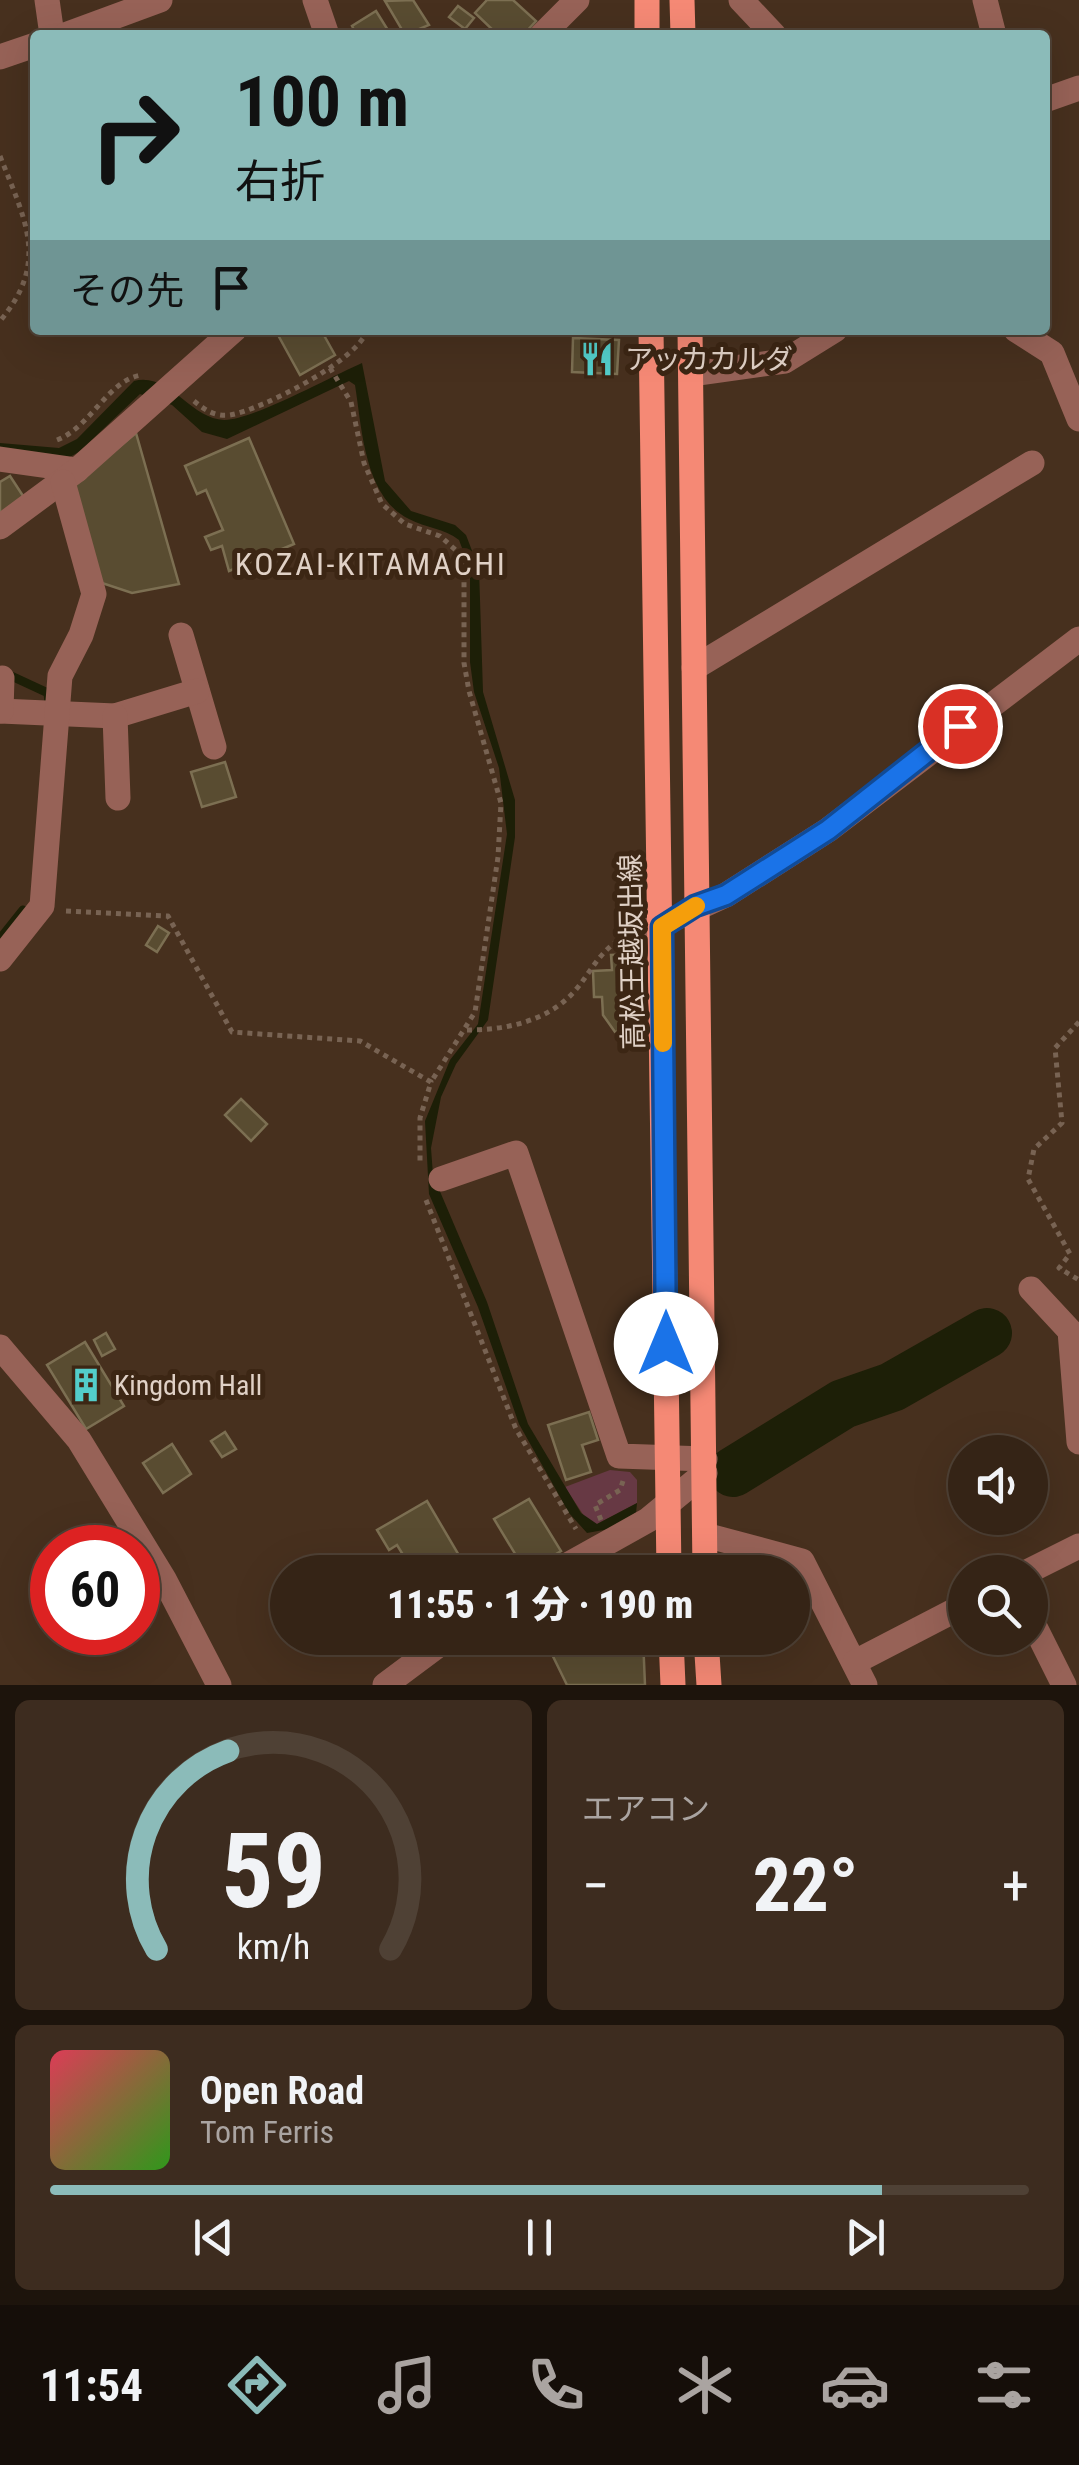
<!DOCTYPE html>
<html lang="ja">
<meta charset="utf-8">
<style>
:root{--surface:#352416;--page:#3d2c1f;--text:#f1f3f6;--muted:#aaa4a1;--line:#4f4135;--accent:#8bbbb9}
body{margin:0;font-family:"Roboto Condensed","Noto Sans JP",sans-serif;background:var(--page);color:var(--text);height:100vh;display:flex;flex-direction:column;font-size:38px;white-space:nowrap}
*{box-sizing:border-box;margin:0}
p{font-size:32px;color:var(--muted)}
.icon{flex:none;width:55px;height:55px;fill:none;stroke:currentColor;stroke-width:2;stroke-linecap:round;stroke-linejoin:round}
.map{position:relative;height:1685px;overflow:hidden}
.side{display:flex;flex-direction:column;gap:15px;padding:15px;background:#1d140c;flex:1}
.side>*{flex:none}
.top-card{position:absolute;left:30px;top:30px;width:1020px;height:305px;border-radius:10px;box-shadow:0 10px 40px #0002,0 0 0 2px var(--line);background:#8bbbb9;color:#111;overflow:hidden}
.controls{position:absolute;left:948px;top:1435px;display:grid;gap:20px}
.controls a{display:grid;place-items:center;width:100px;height:100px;border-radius:50%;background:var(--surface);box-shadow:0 10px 40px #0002,0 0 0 2px var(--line);font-size:50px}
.speed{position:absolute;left:30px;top:1525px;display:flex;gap:20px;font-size:50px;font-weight:700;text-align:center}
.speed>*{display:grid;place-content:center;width:130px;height:130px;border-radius:50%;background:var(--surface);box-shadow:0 10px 40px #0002,0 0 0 2px var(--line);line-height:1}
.speed .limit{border:15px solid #d22;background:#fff;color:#111}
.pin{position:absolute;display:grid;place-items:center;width:85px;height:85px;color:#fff;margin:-42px;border:5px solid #fff;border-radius:50%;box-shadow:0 2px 10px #0007}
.me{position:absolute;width:110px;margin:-55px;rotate:0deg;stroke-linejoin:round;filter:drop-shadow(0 0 8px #0008)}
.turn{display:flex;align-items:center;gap:35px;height:210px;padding:0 40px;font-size:45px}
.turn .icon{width:130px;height:130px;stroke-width:2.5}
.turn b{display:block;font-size:70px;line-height:85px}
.then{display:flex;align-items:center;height:95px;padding:0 40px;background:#0003;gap:20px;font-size:38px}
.big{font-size:75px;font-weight:800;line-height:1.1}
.side .card{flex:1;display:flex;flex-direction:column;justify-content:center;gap:15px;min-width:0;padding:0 35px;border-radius:15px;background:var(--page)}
.side .dial{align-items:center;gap:0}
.dial svg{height:260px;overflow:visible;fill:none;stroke:var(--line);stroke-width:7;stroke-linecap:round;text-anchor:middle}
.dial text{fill:var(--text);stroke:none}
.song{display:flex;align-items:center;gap:30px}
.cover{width:120px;height:120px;border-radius:15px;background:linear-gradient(135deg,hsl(350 70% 55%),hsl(110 70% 35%))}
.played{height:10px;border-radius:5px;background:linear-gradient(90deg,var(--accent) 85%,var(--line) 85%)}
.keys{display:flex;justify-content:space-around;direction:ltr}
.heat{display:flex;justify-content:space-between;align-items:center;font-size:55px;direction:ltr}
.side .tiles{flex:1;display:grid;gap:15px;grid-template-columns:1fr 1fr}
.card:last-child{grid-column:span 2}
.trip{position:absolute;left:270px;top:1555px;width:540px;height:100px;border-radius:50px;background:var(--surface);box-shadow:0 10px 40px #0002,0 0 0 2px var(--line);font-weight:800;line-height:100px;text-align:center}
.dock{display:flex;height:160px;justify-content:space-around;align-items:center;background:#150e09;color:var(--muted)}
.dock .icon{width:70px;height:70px}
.dock .active{color:var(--accent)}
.dock b{font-size:45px;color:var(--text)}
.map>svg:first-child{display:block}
</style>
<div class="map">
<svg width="1079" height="1685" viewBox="0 0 1079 1685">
<rect width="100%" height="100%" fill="#47301e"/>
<path fill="#673944" d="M610,1470L630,1472L637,1480V1503L597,1524L588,1522L565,1487Z"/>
<path fill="#1d1f07" d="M362,363L385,481L411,511L455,525L466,535L479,569L483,692L515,800V837L488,1020L456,1064L441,1097L431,1148L433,1175L487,1302L528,1424L581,1513L597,1524L637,1503L636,1513L609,1529L587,1533L569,1513L519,1424L478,1307L429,1194L425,1121L450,1060L478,1024L507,834L499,768L474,692L470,662V569L459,540C444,528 426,528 409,519C364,497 362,428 355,385L349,381L227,439L202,432L172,405L140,394L79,452L64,460L0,454V443L59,448L77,439L134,381C170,372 190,419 224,420C251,421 334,375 362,363Z"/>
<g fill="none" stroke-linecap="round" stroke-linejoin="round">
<g stroke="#1d1f07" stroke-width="9">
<path d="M7,674L48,693L49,703"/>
<path d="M0,939L23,910"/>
</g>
<path stroke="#1d1f07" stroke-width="50" d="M733,1472L843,1404L892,1387L987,1333"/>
</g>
<g fill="#594c31" stroke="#7c6f52" stroke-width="2.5">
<path d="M413,0L429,25L405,35L385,1Z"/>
<path d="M487,0H513L536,21L523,35H498L475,13Z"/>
<path d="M458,6L474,18L465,29L449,17Z"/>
<path d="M376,11L391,35H357L352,26Z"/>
<path d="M287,330H321L335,355L300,375L278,335Z"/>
<path d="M573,338L619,340L617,374L572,372Z"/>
<path d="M136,433L179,584L132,593L102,583L74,484Z"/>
<path d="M249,438L294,544L229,571L222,546L211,550L205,537L223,530L206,490L197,494L185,466Z"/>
<path d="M10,476L25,499L0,516V482Z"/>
<path d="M225,762L236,797L202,807L191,772Z"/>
<path d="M158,926L169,933L157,952L146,945Z"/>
<path d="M632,954L635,1031L615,1032L603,1015L602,997H594L593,971L612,970L611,955Z"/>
<path d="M241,1099L267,1124L251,1141L225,1115Z"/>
<path d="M106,1333L115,1349L102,1356L94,1340Z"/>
<path d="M85,1342L124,1406L86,1429L47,1365Z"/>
<path d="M589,1412L598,1440L582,1445L591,1472L566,1480L548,1425Z"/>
<path d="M225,1432L236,1449L222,1457L211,1441Z"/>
<path d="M172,1444L191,1474L163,1493L143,1463Z"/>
<path d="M529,1499L561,1551L526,1572L494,1519Z"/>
<path d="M427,1501L460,1557L435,1572L425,1564L413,1571L397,1545L389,1550L377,1530Z"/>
<path d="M618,1560L631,1572H602L606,1564Z"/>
<path d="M544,1638H643L645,1685H567Z"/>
</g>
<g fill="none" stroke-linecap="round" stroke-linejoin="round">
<g stroke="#786353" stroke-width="5" stroke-dasharray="5 5" stroke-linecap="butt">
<path d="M0,156C25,220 50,262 0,321"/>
<path d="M330,368L351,402L364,463L382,504L405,524L440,536L459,553L464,569V663L469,691L501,803L498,857L475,1012L431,1082"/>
<path d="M194,401C205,410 215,417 230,415C261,410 359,360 367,330"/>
<path d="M57,440C91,427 107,381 141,375"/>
<path d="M66,911L168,916L232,1032L360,1041L431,1082L420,1118V1164"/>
<path d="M1079,1022L1055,1048L1062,1123L1034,1149L1028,1179L1070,1254L1059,1268L1079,1280"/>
<path d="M467,1030C504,1030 545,1022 572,994C589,976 597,954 619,940"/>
<path d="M426,1200L516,1429L576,1529"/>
<path d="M601,1520L595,1505L620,1490L623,1481"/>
</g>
<g stroke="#976257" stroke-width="25">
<path d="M47,0L52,35"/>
<path d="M315,0L327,35"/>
<path d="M741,0L774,35"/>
<path d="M985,0L994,35"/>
<path d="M65,35L160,0"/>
<path d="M542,35L577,0"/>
<path d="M0,57L35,45"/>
<path d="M1045,100L1079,88"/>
<path d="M1016,330L1052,353L1079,419"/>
<path d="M691,374L785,361L835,330"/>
<path d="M0,459L77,470"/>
<path d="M0,527L77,470L234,330"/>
<path d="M181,635L214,747"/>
<path d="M694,668L1032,463"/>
<path d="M0,711L115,716L197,691"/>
<path d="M1,711L2,678"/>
<path d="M115,716L118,798"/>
<path d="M641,934L726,895L828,830L1079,639"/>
<path d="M0,959L42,906L60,676L81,635L94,594L63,482"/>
<path d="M441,1179L516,1153L619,1456L705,1459"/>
<path d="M1031,1289L1070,1331L1079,1442"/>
<path d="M0,1347L79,1440L164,1579L219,1685"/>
<path d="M705,1535L802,1561L865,1685"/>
<path d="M555,1572L648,1520L705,1473"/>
<path d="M1027,1572L1079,1546"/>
<path d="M1030,1617L1064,1685"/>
<path d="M855,1662L965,1605"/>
<path d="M385,1685L448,1638"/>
</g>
<g stroke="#f58975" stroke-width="25">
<path d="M647,0V35"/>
<path d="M682,0L683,35"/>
<path d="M651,330L669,1572"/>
<path d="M690,330L705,1572"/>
<path d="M671,1638L673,1685"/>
<path d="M706,1638L709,1685"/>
</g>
</g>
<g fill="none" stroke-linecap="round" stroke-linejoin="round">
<g stroke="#114b97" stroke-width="25">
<path id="route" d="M666,1344L662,927L695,906L726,895L828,830L960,726"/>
</g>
<use href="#route" stroke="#1a73e8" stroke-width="18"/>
<path stroke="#f59e0b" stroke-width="18" d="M663,1043L662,927L696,906"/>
</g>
<defs>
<g id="restaurant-bare" transform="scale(2.7)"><path d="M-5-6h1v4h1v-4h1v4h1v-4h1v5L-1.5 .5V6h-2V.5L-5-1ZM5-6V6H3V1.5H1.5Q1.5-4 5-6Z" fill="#53cdca" stroke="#3c2614" stroke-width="2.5" paint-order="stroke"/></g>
<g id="building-bare" transform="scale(2.7)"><path d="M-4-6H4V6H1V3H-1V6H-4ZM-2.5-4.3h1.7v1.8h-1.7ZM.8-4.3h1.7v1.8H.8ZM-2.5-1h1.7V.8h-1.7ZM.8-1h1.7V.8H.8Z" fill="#53cdca" stroke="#3c2614" stroke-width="2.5" paint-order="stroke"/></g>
</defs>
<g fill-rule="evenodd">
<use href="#restaurant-bare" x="597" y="359"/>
<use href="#building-bare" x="86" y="1385"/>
</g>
<g text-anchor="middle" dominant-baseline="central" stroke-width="10" stroke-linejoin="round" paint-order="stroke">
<g font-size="28" fill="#e0d1c6" stroke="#3c2614" text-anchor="start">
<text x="625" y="359">アッカカルダ</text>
<text x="114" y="1385">Kingdom Hall</text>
</g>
<g font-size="28" fill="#e0d1c6" stroke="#3c2614">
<text transform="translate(632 952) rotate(-91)">高松王越坂出線</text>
</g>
<g font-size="32" letter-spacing="2.5" fill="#e0d1c6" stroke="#3c2614">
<text x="371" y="564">KOZAI-KITAMACHI</text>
</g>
</g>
</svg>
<div class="controls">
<a><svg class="icon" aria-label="sound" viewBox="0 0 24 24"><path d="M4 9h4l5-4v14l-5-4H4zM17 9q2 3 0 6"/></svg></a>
<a><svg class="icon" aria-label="search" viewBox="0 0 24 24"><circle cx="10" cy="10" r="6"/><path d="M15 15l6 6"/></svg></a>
</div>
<div class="speed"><div class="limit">60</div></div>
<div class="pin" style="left:960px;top:726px;background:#d93025"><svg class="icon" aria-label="arrive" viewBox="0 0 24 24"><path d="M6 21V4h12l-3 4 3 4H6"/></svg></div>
<svg class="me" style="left:666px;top:1344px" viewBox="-20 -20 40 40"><circle r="19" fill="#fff"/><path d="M0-13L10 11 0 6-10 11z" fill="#1a73e8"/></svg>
<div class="trip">11:55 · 1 分 · 190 m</div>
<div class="top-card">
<div class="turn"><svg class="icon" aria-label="right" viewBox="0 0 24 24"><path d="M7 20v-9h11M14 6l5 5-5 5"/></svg><div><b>100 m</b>右折</div></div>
<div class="then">その先<svg class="icon" aria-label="arrive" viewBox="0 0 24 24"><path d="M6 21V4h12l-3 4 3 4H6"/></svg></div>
</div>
</div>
<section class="side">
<div class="tiles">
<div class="card dial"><svg viewBox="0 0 100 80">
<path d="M14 69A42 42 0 1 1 86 69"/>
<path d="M14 69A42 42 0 0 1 36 8" stroke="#8bbbb9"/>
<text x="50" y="56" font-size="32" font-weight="700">59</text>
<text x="50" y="72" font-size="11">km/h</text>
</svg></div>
<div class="card"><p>エアコン</p>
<div class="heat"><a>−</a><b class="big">22°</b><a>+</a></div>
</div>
<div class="card">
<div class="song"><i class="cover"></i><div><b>Open Road</b><p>Tom Ferris</p></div></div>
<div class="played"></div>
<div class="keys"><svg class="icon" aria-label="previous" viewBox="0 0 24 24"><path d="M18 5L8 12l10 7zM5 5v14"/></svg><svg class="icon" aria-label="pause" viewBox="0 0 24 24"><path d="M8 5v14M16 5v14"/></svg><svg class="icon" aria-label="next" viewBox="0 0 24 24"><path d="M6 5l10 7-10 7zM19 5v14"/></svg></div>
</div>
</div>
</section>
<nav class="dock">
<b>11:54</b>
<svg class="icon active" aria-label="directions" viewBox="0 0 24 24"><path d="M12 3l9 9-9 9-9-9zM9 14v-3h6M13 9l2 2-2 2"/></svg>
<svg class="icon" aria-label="music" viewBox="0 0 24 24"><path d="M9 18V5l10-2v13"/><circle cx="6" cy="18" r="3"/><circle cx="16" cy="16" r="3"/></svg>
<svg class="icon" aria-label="phone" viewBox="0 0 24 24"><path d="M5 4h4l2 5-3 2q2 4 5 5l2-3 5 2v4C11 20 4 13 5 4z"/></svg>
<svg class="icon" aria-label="climate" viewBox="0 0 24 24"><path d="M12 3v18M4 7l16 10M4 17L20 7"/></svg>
<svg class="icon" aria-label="car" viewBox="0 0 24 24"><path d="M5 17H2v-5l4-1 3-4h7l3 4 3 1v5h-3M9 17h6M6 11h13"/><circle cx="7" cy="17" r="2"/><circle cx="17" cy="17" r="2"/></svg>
<svg class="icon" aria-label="filters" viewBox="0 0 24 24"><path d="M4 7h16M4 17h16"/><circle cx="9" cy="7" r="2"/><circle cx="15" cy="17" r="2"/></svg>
</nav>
